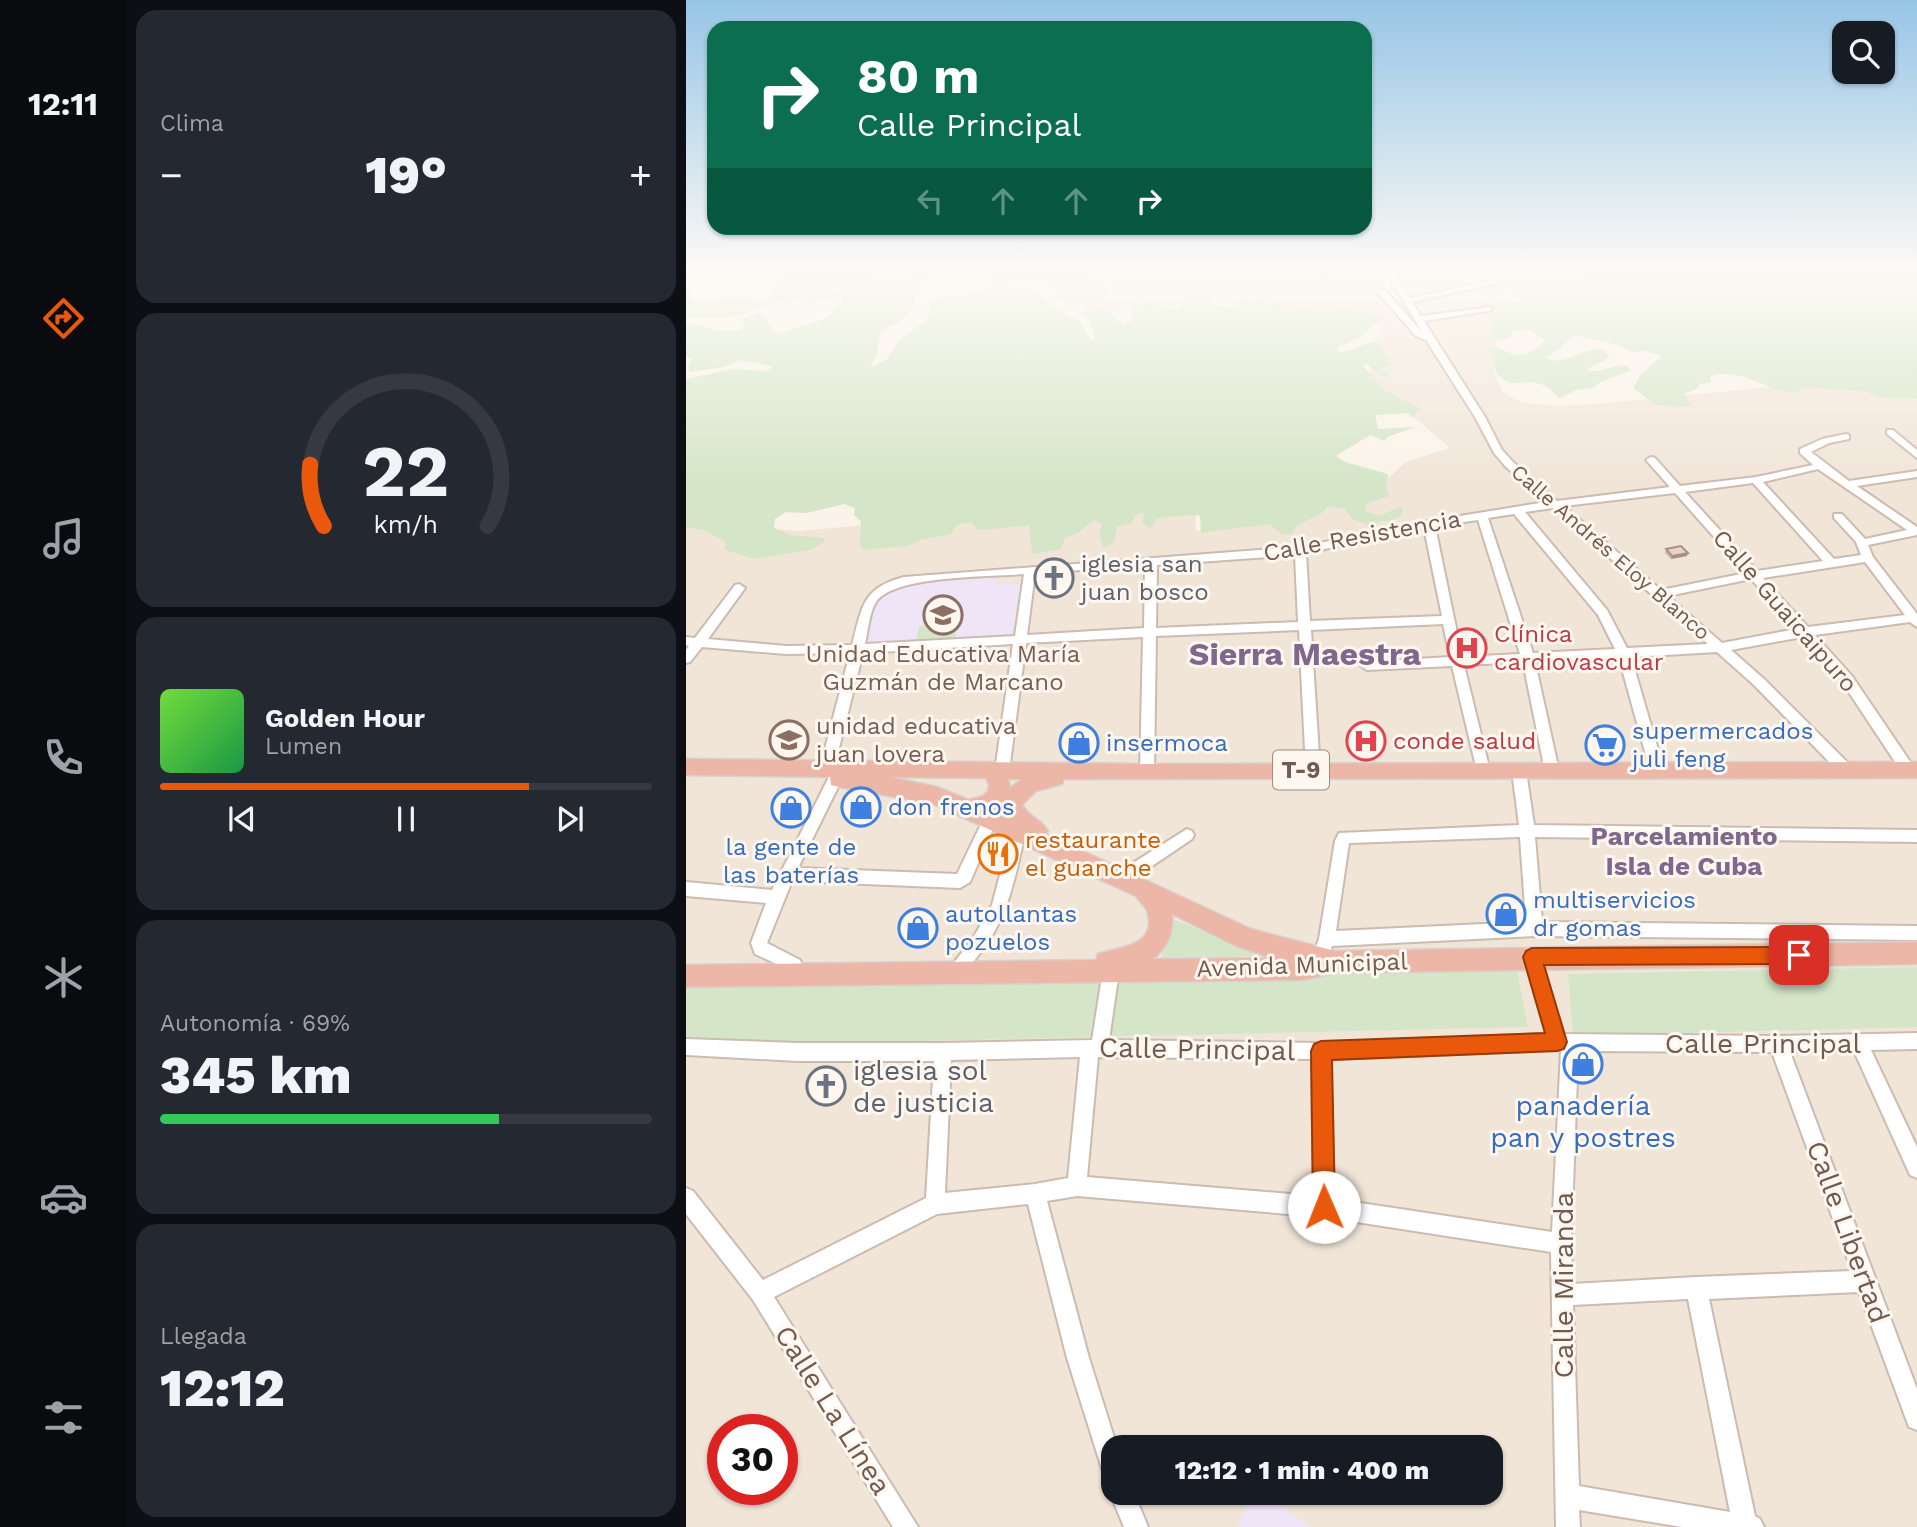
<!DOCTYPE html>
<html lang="es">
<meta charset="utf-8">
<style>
:root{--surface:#171b24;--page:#242831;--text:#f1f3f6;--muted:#9ea1a6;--line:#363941;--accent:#ea580c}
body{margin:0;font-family:"Work Sans",sans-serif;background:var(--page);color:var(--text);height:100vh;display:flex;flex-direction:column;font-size:26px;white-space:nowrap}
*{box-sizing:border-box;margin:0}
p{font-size:23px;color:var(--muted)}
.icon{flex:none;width:38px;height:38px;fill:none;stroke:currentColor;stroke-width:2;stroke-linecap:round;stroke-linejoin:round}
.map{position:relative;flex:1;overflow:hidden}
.drawer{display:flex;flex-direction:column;gap:10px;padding:10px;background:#0d0f14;width:560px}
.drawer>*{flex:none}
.hud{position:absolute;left:21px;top:21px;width:665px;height:214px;border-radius:21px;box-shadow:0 2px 5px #0004;background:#0b6e4f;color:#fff;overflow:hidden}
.tools{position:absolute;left:1146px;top:21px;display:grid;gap:14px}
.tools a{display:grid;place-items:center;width:63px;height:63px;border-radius:14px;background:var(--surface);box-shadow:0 2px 5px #0004;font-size:35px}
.speed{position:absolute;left:21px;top:1414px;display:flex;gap:14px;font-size:35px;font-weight:700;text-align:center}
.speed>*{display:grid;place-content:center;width:91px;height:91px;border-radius:50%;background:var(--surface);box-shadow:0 2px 5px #0004;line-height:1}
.speed .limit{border:10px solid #d22;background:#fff;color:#111}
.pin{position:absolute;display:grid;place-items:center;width:60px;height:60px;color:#fff;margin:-30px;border-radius:14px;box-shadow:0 4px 10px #0006}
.me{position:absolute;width:77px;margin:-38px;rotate:359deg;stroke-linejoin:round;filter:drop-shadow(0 0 5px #0008)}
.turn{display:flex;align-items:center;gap:24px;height:147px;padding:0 35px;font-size:32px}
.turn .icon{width:91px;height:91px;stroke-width:2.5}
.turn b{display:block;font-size:49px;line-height:60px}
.lanes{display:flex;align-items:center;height:66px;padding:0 35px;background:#0003;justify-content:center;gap:35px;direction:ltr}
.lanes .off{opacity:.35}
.big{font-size:52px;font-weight:800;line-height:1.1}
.drawer .card{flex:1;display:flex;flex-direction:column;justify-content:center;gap:10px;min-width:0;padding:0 24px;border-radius:21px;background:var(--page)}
.drawer .dial{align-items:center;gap:0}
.dial svg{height:182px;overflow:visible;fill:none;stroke:var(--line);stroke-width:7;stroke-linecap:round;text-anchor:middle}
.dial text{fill:var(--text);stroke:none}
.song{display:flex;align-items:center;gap:21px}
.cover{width:84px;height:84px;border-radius:10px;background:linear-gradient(135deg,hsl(100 70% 55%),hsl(140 70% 35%))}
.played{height:7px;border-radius:4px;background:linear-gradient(90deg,var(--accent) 75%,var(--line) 75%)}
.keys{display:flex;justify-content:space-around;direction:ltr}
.heat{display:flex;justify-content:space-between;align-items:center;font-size:38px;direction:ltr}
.charge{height:10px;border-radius:5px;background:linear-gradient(90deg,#34c759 69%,var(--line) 0)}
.trip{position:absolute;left:415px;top:1435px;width:402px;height:70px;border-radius:21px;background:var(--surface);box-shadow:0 2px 5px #0004;font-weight:800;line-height:70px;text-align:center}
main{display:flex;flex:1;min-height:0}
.tabs{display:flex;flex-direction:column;width:126px;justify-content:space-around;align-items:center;background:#090b0e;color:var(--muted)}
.tabs .icon{width:49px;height:49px}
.tabs .current{color:var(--accent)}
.tabs b{font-size:32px;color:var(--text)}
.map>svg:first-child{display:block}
</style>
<main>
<nav class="tabs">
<b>12:11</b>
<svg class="icon current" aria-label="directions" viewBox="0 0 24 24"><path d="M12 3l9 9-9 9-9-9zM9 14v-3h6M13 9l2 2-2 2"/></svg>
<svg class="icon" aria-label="music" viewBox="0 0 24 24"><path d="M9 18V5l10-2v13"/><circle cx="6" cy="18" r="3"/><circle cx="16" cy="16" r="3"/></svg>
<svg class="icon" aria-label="phone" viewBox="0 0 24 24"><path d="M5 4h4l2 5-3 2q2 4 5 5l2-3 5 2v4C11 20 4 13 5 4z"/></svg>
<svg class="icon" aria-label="climate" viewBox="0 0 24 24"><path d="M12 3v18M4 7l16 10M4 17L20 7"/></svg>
<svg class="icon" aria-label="car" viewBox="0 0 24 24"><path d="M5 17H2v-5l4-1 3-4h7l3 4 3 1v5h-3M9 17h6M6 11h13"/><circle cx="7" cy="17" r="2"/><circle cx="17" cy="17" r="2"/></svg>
<svg class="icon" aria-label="filters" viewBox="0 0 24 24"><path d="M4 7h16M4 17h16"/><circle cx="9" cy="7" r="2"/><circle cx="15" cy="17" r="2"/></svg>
</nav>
<section class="drawer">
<div class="card"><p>Clima</p>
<div class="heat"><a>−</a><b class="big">19°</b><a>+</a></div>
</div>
<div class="card dial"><svg viewBox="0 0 100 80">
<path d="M14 69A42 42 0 1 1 86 69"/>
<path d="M14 69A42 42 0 0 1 8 42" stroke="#ea580c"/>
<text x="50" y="56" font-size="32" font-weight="700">22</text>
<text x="50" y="72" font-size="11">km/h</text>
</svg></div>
<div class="card">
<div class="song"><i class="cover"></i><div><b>Golden Hour</b><p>Lumen</p></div></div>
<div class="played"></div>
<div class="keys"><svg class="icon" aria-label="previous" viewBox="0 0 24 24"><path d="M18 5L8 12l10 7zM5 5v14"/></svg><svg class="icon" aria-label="pause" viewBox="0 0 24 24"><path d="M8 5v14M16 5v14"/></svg><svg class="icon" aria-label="next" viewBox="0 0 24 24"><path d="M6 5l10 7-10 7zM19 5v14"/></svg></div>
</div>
<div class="card"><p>Autonomía · 69%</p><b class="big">345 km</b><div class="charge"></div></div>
<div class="card"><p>Llegada</p><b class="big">12:12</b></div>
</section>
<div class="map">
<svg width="1231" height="1527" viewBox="0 0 1231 1527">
<rect width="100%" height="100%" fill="#faf3e9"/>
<path fill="#f1e5d8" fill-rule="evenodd" d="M349,270H860L864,276L858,281L823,286L814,310L815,333L807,352L808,374L817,392L834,402L868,406L912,404L1084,387H1119L1196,394L1231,390V1527H0V521L113,531L212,522L509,507L510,531L566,524L690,489L720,462L764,448L697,391L684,374V361L695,325L690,318L524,302L404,313L395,300ZM37,1430H96V1489H37ZM427,1447H805V1493H427Z"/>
<g fill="#f0e5f7">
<path d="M311,576L309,584H335L326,634L252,643H175L192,597L217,583Z"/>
<path d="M566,1493H574L625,1527H552Z"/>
</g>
<g fill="#d5e6c8">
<path d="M102,270H183L185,280C201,287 214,274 229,270C234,269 242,270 247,270C246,281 237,284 231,293C227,299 227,308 223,313C207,332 190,321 192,354L185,365L186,367L201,359L214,339L241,320L246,310L243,303C262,293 284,298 302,288L305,279L293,270H410L411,274L404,278L406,282L426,285L422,295C408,302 384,307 371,299C366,280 338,274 322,286L350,289L363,304L392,320L405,341L409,339L404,322L393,313L418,307L438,325L446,321L445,314L450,302L491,310L497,307V300L505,296L523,295L525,305L550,308L551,304C567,296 589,304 604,312L611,308L637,311L657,309L697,316L698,320L686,325L676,336L652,347L651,351C666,355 678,339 694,343L704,365L695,368L704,376L700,378L680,364L677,366L700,391L735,409L726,418L722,413L689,415L692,429L729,427L701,437L698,441L684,435L650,456L659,462L702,474L700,487L703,496L679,504L680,512L693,516L716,506V515L704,521H694L687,526L666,519L659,509L642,506L636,513L610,526L607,533C596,538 592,530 583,524L515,533L514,516L511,515L478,517L469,520L466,527H462L456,522L459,514L454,513L448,516L446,523L431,527L428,541L424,546L417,547L413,532L416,524L408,520L392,533L379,538L375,549L346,554L343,525L297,530L291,529L285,522L271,525L265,534L235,540L222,546L177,550L174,545L175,521L168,515L169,508L158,504L121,513L100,512L89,519L88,528L104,535L139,538L138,542L125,550L68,559L39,550L40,542L17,530L0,527V379L47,369L81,371L87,366L53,360L38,367L4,372L2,367L6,359L0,356V324C20,324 44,340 60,325L54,320L75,312L80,316V321L89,333H94L140,318L157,301L156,296L152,295L125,303L120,302L123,297C114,296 107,305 97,304L94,300C83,301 79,307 68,311C46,319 23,318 0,318V291H5L3,298C20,305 27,299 43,298C55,297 66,302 78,300L83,298L89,287L80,282Z"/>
<path d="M887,270H1231V398H1198L1179,392L1117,387L1110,393H1104C1079,389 1052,367 1024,376L1025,382L1014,384L1010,389L998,394L1007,407L970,405L947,388L955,374L976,356L960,351L946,352L932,345L887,335L874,349L859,357C876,369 897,347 917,349L924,357L900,370C913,375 926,364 940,365L945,370L917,381L906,388L890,390L874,398C868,394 863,387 857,385C842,378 828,389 814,377C805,369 811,360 802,348C819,342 828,371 859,341L843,329L828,331L822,339L812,340L803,337L807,327V302L835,303L833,297L820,283V279L828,276L885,279L899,277Z"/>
<path d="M272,623L269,638L230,641L233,626Z"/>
<path d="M483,918L583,956L476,957Z"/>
<path d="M1231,967V1027L887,1036L882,974Z"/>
<path d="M831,971L842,1027L104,1044L0,1041V985Z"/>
</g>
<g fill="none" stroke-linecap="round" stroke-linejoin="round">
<g stroke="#cbbbb0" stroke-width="4">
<g id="minor">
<path d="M628,270H638L641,273L637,275Z"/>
<path d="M699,270H707L724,298L817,278V282L726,302L735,316L805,307V311H802L738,321L799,417L816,450L828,463L871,501L984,487L960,460L965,457L969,458L994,486L1070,477L1127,465L1114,453V449L1136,439L1160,434L1163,435V439L1143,443L1125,452L1163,481L1231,471V477L1171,486L1231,527V535L1182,545L1187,557L1231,614V627L1224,622L1129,635L1166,676L1227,766L1229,770L1227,774H1217L1156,682L1116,637L1045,650L1078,679L1165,766L1167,770L1165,774H1155L1068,685L1031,652L945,657L978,770L976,774H966L964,770L933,658L849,662L873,771L871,775H861L859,771L837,662L778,665L804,771L802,775H792L766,666L681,670L675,666L681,662L764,657L757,624L625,630L634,770L632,774H622L620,770L613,630L470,636L468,772L466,776H456L454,772L457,637L340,643L323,771L321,775H311L309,771L327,644L177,653L148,768L146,772H136L134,768L164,653L100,654L16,647L4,662L0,663V650L3,646L0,645V637L9,638L49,585L53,584L59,588L22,639L100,646L166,645C176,607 176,588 218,577L614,547L743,521L860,502L820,467L808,453L789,417L740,340L730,336L693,294V290H699L736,332ZM1132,469L1221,530L1179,539L1156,514H1148V518L1170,542L1175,555L1148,559L1077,482ZM1067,483L1137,561L1071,571L999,492ZM989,493L1060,573L975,590L878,506ZM867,508L1022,644L941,648L921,610L839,512ZM828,514L912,615L929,649L847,653L802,518ZM792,520L834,654L776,657L749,526ZM738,528L756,616L624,621L620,553ZM609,555L612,622L470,628L471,565ZM1179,562L1219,615L1122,627L1077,578ZM459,566L458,628L341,635L349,573ZM338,574L329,636L179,644C182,632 183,613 190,602C208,575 305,577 338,574ZM1065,579L1110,629L1036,643L982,596Z"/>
<path d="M1201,430H1207L1231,450V458L1201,434Z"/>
<path d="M833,766L838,767L840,771L848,825L1231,830V842L849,837L856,922L1231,926V940L849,936L646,946L640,962L634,964L628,962L626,957L633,939L649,841L653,833L833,825L826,771L828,767ZM834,837L840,922L650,931L663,843Z"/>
<path d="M149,773L154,775L156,779L112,868L271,874L299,816H309L311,820L284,882L274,888L106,881L81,943L114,960L116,965L114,970L108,972L69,954L65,943L80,903L0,896V882L86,890L144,775Z"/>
<path d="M332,827L337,829L339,833C329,878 322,920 291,957C286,963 283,969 275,971L269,969L267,964L287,938L306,905L325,833L327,829Z"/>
<path d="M501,829L506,831L508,835L506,839L441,883L436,885L431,883L428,878L431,873Z"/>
<path d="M846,950L852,952L854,957L877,1034L1092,1036L1231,1033V1049L1185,1050L1231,1147V1178L1224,1175L1168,1051L1104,1052L1231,1389V1430L1223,1427L1173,1292L1023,1299L1069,1516L1074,1519L1078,1527H996L893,1510L894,1527H870L865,1252L638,1217L391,1196L361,1201L403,1358L431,1447H427V1480L419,1477L416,1469L381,1358L342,1204L251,1214L88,1297L232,1527H207L67,1300L0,1214V1188L7,1191L77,1280L240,1198L248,1061H111L0,1055V1039L111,1043H257L406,1040L417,971L419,966L425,963L431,966L433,971L423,1040L635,1043L860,1034L838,957L840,952ZM875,1050L866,1232L648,1199L644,1059ZM892,1051L1086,1052L1166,1271L1010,1277L886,1284L885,1243ZM394,1057L382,1178L349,1184L259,1193L265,1060ZM412,1057L626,1059L628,1196L401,1177ZM1002,1299L1044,1512L893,1486L887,1305Z"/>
<path d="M427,1487V1493H448L462,1527H438L424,1493Z"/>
</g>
</g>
<g stroke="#d8d1ce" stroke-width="3">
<path id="highway" d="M0,759L461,764L1231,762V778L378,779L376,784L350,791L336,805C343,817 356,820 362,831L360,834L565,929L649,951L1231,942V964L650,973L615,980L0,987V965L410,960L412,954C432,947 470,947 462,914C461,907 454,903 450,896L247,804L153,787L145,785L144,777L0,775ZM204,777L300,778L303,784L302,791L297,796L283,800L251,787ZM322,779H336L324,788ZM314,806L320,817L307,811ZM486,914L550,946L586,958L467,959C481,948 488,932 486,914Z"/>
</g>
<use href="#minor" fill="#fff" fill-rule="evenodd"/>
<use href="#highway" fill="#edb7a7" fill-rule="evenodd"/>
</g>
<path fill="#cbb5a8" d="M980,549L1001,556L985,559L979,553Z"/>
<path fill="#a59388" d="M1002,553L1001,556L985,559L986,556Z"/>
<path fill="#ecd2c3" stroke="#a59388" stroke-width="2" d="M995,546L1002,553L986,556L980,549Z"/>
<linearGradient id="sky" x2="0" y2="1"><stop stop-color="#97c5e6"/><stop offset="0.56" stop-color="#fdfaf5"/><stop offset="1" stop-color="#fdfaf5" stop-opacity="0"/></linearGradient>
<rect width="1231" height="484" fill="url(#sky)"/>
<path fill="#ea580c" stroke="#983908" stroke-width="2" d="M1113,947L1119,949L1122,955L1119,961L1113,964L858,965L881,1042L878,1049L871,1051L646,1060L649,1207L646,1215L638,1218L630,1215L627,1207L625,1051L628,1044L635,1041L859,1033L837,957L840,951L846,948Z"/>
<defs>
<g id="church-ring" transform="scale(2.0125)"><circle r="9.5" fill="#fdf7ef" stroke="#6b7280" stroke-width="1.5"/><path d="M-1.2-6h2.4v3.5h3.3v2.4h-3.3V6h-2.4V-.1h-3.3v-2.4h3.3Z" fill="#6b7280"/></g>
<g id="school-ring" transform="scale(2.0125)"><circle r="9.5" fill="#fdf7ef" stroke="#8d6e63" stroke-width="1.5"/><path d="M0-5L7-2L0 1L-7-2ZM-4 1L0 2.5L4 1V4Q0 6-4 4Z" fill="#8d6e63"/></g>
<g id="hospital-ring" transform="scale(2.0125)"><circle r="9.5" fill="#fdf7ef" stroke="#e0444e" stroke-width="1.5"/><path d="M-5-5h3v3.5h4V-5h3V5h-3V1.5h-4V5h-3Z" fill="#e0444e"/></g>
<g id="shop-ring" transform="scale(2.0125)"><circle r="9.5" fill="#fdf7ef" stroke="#3f7fe0" stroke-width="1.5"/><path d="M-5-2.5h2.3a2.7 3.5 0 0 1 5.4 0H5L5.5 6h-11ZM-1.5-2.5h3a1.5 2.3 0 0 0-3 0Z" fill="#3f7fe0"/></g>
<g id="supermarket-ring" transform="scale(2.0125)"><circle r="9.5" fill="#fdf7ef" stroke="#3f7fe0" stroke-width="1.5"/><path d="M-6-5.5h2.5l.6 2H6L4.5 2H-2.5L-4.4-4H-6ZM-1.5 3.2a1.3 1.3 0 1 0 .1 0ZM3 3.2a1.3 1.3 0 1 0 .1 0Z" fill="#3f7fe0"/></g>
<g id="restaurant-ring" transform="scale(2.0125)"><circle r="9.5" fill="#fdf7ef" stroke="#e8710a" stroke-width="1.5"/><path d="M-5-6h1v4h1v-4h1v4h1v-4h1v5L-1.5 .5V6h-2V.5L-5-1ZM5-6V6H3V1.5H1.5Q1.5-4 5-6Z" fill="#e8710a"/></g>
</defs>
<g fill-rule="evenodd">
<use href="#church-ring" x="368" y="578"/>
<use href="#school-ring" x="257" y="615"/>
<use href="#hospital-ring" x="781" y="648"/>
<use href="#school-ring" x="103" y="740"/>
<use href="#hospital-ring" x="680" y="741"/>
<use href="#shop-ring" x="393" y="743"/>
<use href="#supermarket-ring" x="919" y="745"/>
<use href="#shop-ring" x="175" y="807"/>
<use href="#shop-ring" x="105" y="808"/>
<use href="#restaurant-ring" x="312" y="854"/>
<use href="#shop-ring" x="820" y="914"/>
<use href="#shop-ring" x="232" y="928"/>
<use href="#shop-ring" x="897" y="1064"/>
<use href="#church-ring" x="140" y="1086"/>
</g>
<g text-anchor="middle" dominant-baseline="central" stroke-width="6" stroke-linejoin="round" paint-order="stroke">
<g font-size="21" fill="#725a4f" stroke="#fdf7ef">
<text transform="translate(925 552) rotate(41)">Calle Andrés Eloy Blanco</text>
</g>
<rect fill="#fdf7ef" stroke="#9c897f" stroke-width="2" x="587" y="750.5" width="56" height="39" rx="5"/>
<g font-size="23" font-weight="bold" fill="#725a4f">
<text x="615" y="770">T-9</text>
</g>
<g font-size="24" fill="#725a4f" stroke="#fdf7ef">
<text transform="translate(676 536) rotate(-10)">Calle Resistencia</text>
<text transform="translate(1099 611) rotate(49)">Calle Guaicaipuro</text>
<text transform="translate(616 965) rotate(-2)">Avenida Municipal</text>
</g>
<g font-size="24" fill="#5b616d" stroke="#fdf7ef" text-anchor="start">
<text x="395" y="564">iglesia san<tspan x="395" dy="28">juan bosco</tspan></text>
</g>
<g font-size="24" fill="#be3a42" stroke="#fdf7ef" text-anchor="start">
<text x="808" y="634">Clínica<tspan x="808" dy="28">cardiovascular</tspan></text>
<text x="707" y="741">conde salud</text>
</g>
<g font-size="24" fill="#785e54" stroke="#fdf7ef">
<text x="257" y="654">Unidad Educativa María<tspan x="257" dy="28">Guzmán de Marcano</tspan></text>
<text x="130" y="726" text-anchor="start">unidad educativa<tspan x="130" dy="28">juan lovera</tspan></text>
</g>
<g font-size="24" fill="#366cbe" stroke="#fdf7ef" text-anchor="start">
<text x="946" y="731">supermercados<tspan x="946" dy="28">juli feng</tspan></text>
<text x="420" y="743">insermoca</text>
<text x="202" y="807">don frenos</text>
<text x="105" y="847" text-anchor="middle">la gente de<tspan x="105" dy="28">las baterías</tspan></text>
<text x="847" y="900">multiservicios<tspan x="847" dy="28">dr gomas</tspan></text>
<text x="259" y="914">autollantas<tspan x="259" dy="28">pozuelos</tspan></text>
</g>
<g font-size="24" fill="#c56008" stroke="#fdf7ef" text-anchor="start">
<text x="339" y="840">restaurante<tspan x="339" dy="28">el guanche</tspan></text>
</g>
<g font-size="26" font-weight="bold" fill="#7f678d" stroke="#fdf7ef">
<text x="998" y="836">Parcelamiento<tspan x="998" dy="30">Isla de Cuba</tspan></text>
</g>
<g font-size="28" fill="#725a4f" stroke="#fdf7ef">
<text x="1077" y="1043">Calle Principal</text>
<text transform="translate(511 1049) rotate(1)">Calle Principal</text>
<text transform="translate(1162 1232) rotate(70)">Calle Libertad</text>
<text transform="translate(877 1285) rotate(-90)">Calle Miranda</text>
<text transform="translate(147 1410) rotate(58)">Calle La Línea</text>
</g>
<g font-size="28" fill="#5b616d" stroke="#fdf7ef" text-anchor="start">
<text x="167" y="1070">iglesia sol<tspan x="167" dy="32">de justicia</tspan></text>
</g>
<g font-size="28" fill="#366cbe" stroke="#fdf7ef">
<text x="897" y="1105">panadería<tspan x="897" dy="32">pan y postres</tspan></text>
</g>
<g font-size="32" font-weight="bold" fill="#7f678d" stroke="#fdf7ef">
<text x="619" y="654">Sierra Maestra</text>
</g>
</g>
</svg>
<div class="tools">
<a><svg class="icon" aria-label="search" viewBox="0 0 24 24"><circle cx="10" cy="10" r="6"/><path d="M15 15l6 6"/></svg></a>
</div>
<div class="speed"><div class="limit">30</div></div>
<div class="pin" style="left:1113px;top:955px;background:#d93025"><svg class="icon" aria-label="arrive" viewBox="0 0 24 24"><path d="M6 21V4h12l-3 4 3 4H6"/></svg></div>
<svg class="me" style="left:638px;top:1207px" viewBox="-20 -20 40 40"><circle r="19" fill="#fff"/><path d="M0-13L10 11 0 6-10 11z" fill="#ea580c"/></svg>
<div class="trip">12:12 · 1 min · 400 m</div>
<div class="hud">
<div class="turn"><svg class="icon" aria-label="right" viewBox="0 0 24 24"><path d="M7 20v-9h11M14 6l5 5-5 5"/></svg><div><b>80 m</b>Calle Principal</div></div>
<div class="lanes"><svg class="icon off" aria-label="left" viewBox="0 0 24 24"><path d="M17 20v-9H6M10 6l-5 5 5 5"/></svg><svg class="icon off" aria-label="ahead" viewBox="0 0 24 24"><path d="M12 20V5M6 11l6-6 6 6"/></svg><svg class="icon off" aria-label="ahead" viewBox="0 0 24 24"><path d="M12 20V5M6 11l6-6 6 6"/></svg><svg class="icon" aria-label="right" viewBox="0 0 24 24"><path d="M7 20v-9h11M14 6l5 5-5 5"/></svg></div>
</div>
</div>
</main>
